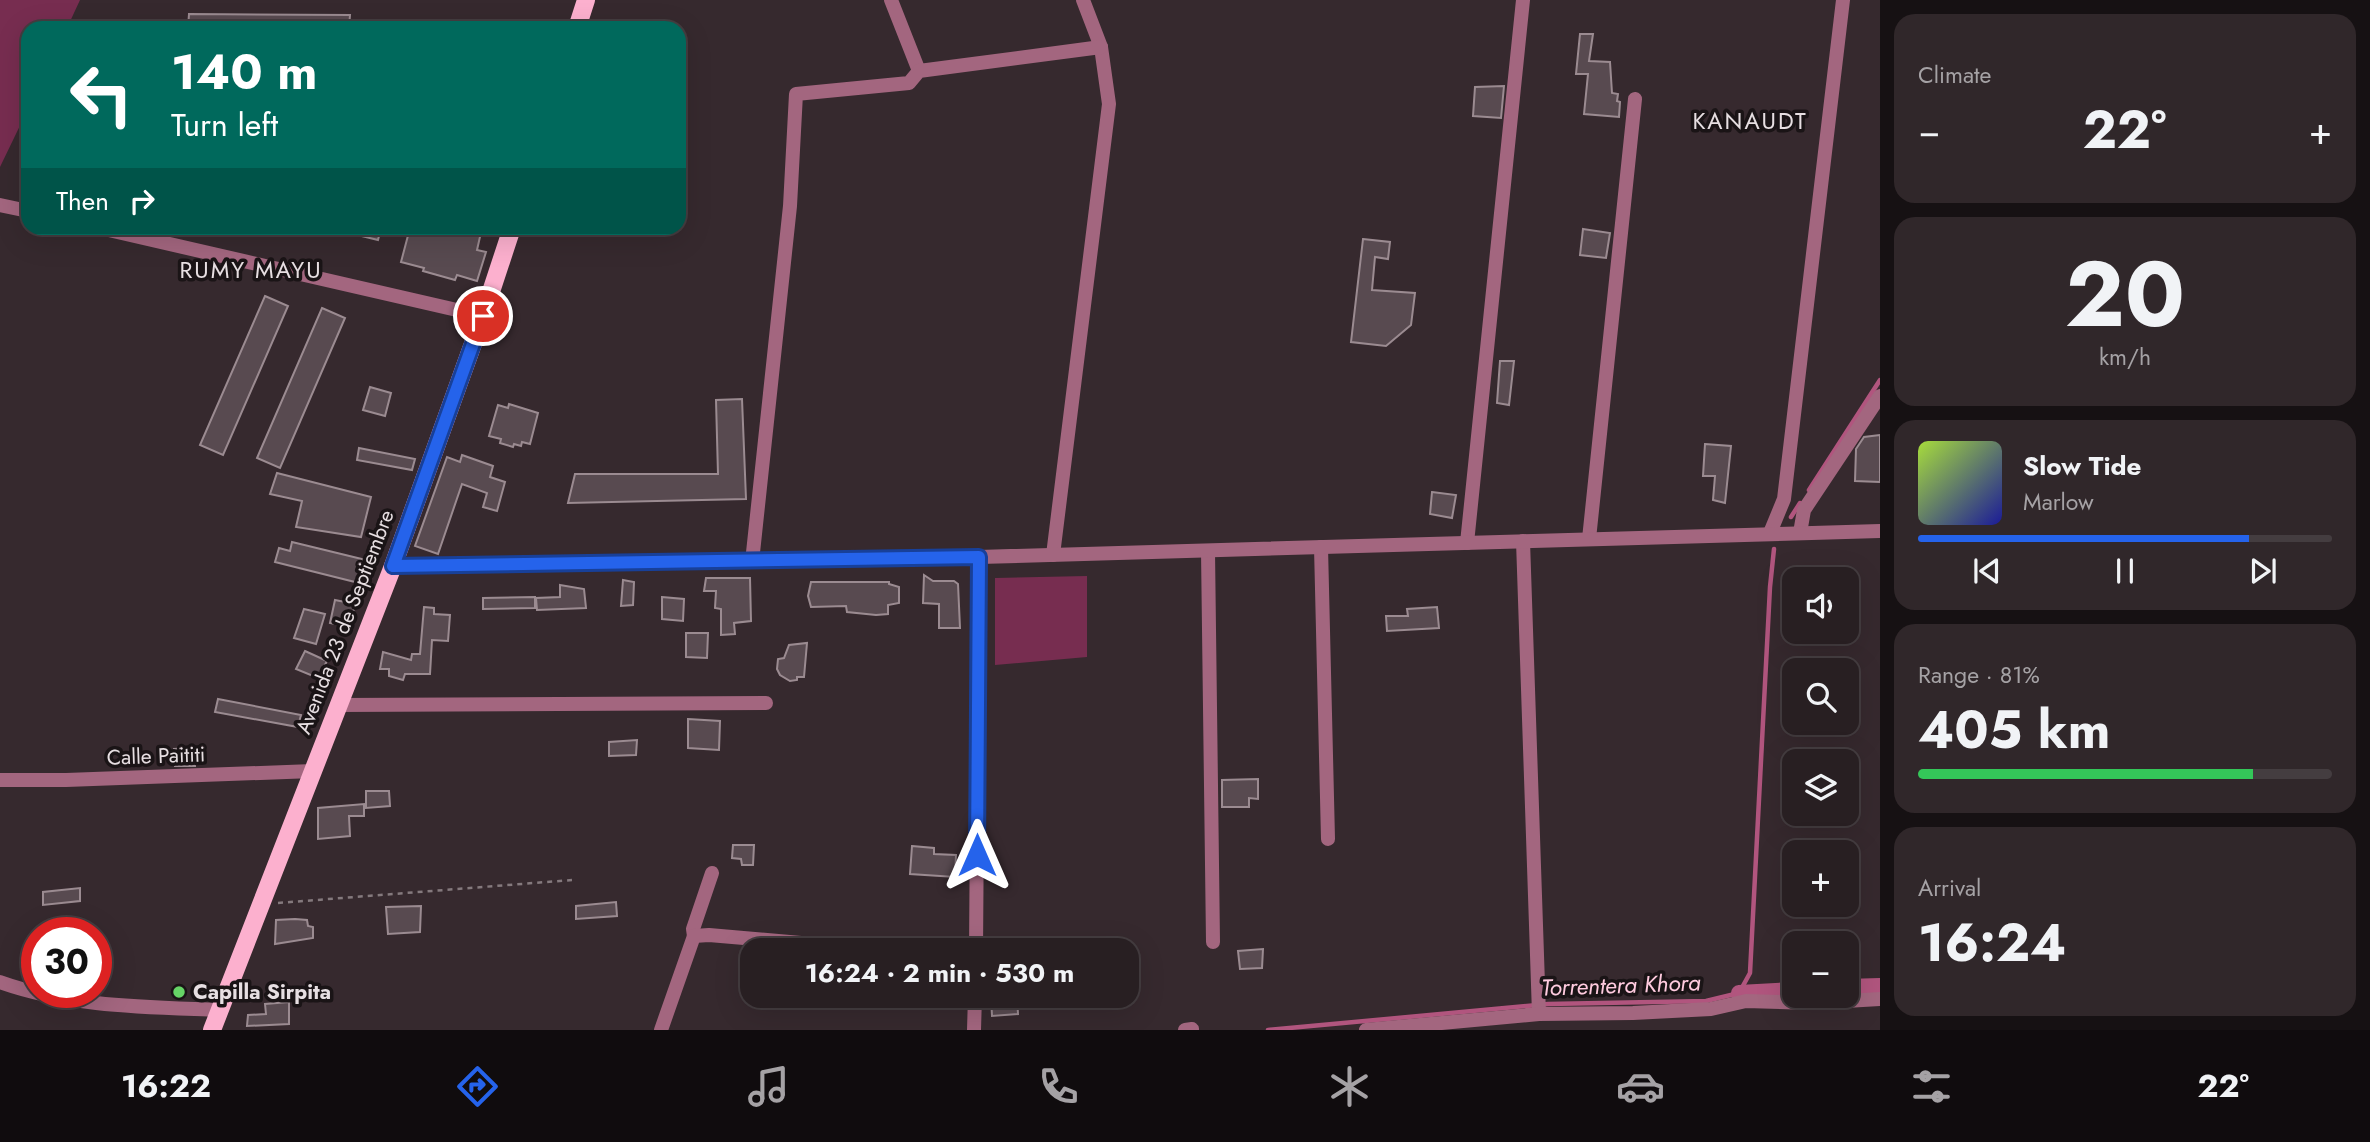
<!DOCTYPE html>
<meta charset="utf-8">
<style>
:root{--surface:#281f22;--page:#30272a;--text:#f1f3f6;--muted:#a5a2a5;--line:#443d40;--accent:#2563eb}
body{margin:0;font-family:Jost,sans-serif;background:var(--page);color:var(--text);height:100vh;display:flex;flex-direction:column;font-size:26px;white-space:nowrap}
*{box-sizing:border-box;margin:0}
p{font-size:23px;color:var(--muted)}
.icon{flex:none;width:38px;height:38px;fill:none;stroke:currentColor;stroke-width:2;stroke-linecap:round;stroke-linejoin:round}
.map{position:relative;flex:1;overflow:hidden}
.details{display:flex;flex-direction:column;gap:14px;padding:14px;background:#161113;width:490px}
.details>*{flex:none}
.guide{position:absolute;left:21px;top:21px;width:665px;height:214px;border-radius:21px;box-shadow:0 7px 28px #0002,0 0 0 2px var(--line);background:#00695c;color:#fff;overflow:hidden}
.controls{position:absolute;left:1782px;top:567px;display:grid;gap:14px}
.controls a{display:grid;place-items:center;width:77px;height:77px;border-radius:14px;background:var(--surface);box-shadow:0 7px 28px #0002,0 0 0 2px var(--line);font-size:35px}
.speed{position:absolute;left:21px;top:917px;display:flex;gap:14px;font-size:35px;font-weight:700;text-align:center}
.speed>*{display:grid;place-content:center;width:91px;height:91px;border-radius:50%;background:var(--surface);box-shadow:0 7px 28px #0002,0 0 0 2px var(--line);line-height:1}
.speed .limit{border:10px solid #d22;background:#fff;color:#111}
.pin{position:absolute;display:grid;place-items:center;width:60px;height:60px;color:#fff;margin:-30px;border:4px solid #fff;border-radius:50%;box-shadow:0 2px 7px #0007}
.me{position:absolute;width:77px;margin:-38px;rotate:0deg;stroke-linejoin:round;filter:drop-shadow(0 0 5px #0008)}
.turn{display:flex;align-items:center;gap:24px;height:147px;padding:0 35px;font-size:32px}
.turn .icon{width:91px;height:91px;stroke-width:2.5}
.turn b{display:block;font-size:49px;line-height:60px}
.then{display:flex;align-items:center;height:66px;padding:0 35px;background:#0003;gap:14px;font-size:26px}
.big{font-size:52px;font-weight:700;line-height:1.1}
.details .card{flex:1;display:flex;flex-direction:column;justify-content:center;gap:10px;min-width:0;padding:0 24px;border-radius:21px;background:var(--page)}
.details .dial{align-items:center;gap:0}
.dial b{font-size:91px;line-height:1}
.song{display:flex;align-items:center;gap:21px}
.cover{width:84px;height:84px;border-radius:10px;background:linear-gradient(135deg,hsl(80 70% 55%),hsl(240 70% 35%))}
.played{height:7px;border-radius:4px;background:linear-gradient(90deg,var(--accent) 80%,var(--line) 80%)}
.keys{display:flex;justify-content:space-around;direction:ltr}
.heat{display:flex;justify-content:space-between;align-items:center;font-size:38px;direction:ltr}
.charge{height:10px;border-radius:5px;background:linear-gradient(90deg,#34c759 81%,var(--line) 0)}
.trip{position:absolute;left:740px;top:938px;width:399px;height:70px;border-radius:21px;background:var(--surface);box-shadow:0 7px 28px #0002,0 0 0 2px var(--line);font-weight:700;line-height:70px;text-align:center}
.tab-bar{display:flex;height:112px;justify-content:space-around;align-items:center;background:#100c0e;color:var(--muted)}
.tab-bar .icon{width:49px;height:49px}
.tab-bar .current{color:var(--accent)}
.tab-bar b{font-size:32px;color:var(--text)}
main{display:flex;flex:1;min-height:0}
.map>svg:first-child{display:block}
</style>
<main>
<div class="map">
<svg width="1880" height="1030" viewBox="0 0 1880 1030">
<rect width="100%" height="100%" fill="#36292e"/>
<g fill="#772d50">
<path d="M0,0H80L67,28H28V109L0,167Z"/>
<path d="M1087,576V657L995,665V578Z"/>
</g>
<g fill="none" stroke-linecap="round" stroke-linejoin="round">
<g stroke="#b1557e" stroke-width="4.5">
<path d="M1809,490L1880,380"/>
<path d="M1791,517L1800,503"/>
<path d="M1268,1030L1548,1004L1706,1001L1739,993L1750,973L1770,587L1774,549"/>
</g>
<g stroke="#b1557e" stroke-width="16">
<path d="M1846,987L1880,986"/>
<path d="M1739,993L1794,990"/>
</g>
</g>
<g fill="#584a50" stroke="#9b8b91" stroke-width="2">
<path d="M189,14L350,15L349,28H188Z"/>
<path d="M1580,34H1593L1589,61L1610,62L1612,93L1618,94L1617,101L1620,102L1619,117L1584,114L1588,74H1576Z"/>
<path d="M1504,86L1501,118L1473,116L1475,87Z"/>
<path d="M345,228H381L378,240L345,232Z"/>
<path d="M410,228H482L477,250L486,252L477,281L457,275L455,280L423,271L424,268L401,262Z"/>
<path d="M1583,229L1610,233L1606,258L1580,255Z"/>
<path d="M1363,239L1390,242L1388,259L1375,257L1372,290L1415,293L1411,325L1386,346L1351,342Z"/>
<path d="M265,296L288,306L223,455L200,445Z"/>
<path d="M322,308L345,318L280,468L257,458Z"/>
<path d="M1500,361H1514L1509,405L1497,403Z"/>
<path d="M370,387L391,393L385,416L363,410Z"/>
<path d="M742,399L746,499L568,503L575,474H718L716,400Z"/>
<path d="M509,404L538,413L530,444L522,442L521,446L514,444L513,447L500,443L501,439L489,436L498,405L508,408Z"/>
<path d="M1880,435V482L1855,481L1856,449L1864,437Z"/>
<path d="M1705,444L1731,446L1725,503L1713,500L1715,476H1703Z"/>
<path d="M359,448L415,459L412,470L357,460Z"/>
<path d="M462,455L493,466L490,477L505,482L497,511L483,507L487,493L462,484L438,554L415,546L447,457L460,462Z"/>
<path d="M277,473L371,497L361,537L296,527L302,501L270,494Z"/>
<path d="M1432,492L1456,495L1452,518L1430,514Z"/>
<path d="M292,542L370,561L363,584L275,562L279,548L290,551Z"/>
<path d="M924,575L933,581H954L958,584L960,628H939V604L923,603Z"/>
<path d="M706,578H750L751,621L734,623L735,634L721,635V609L715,608L716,591H704Z"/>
<path d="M623,580L634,582L633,605L621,606Z"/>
<path d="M811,582H889V584L899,587V603L888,605V614L876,615L847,612L846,606L811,607L808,596Z"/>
<path d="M560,585L584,589L586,608L537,610L536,598L560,597Z"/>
<path d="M535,597V608L483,609V598Z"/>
<path d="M662,597L684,599L683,621L662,619Z"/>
<path d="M335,600L355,604L350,627L330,623Z"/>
<path d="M424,607L434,608V614L450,615L448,641L432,640L430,674H405L403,680L389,676V669H380L383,652L411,660L412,654H420Z"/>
<path d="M1437,607L1439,628L1387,631L1386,616H1408L1407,609Z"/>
<path d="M304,609L325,614L316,644L294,638Z"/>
<path d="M686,633H708L707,658L686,657Z"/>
<path d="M807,643L804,677H797V680L790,681L780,675L777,669L778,659L784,658L789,645Z"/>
<path d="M305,651L327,661L318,678L296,669Z"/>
<path d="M218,699L301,715L298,727L215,712Z"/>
<path d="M688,719L720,721L719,750L688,748Z"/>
<path d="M637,740L636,755L609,756V742Z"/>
<path d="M194,748L195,766H175L174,749Z"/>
<path d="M1258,779V799L1249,798V807H1222V780Z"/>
<path d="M366,791H389L390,806L366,808Z"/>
<path d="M364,804V816H349L350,836L318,839V808Z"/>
<path d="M733,845H754L753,865H742L741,859L732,858Z"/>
<path d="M912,846L934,848V854L956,855L955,877L910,874Z"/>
<path d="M80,888V901L43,905V892Z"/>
<path d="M616,902L617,916L576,919V906Z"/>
<path d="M421,906L420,932L388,934L386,907Z"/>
<path d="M295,919L307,920L308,926L313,927V938L275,944L276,920Z"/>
<path d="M1263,949L1262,968L1240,969L1238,951Z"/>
<path d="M991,996H1017L1018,1014L992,1016Z"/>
<path d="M289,1002V1024L247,1026L248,1015L266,1014L265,1004Z"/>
</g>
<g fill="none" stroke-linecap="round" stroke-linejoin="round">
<path stroke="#84797d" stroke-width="2.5" stroke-dasharray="5 5" stroke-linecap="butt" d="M278,903L572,880"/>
<g stroke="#a3667f" stroke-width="14">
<path d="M891,0L919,71"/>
<path d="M0,205L28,211"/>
<path d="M100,228L483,316"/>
<path d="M1770,533L1784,499L1843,0"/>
<path d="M1800,533L1804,510L1880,396"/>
<path d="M1589,539L1635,99"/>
<path d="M1523,541L1539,1014"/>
<path d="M1467,543L1523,0"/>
<path d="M1321,547L1328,839"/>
<path d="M1208,551L1213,942"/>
<path d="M1053,555L1109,104L1101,47L1083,0"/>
<path d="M752,562L790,206L796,94L909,83L919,71L1101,47"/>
<path d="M393,566L979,557L1880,531"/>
<path d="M338,705L766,703"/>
<path d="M0,780H66L313,771"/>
<path d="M694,936L693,929L712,873"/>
<path d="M976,950L979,557"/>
<path d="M0,982C70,1007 146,1007 219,1010"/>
<path d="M661,1030L694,936L709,935L880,950"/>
<path d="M974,1030L975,996"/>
<path d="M1185,1030L1192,1029"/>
<path d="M1366,1030L1539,1014L1633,1013L1711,1009L1746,1001L1812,1003L1880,999"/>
</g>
<g stroke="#fcb0ce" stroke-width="18">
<path d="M577,28L586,0"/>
<path d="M212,1030L393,566L483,316L512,228"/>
</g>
</g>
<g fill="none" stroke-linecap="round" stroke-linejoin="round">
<g stroke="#184099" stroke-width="18">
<path id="route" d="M483,316L393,566L979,557L977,855"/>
</g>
<use href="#route" stroke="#2563eb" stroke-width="12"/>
</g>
<circle fill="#66d466" stroke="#1a1416" stroke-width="2.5" cx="179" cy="992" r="7"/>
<g text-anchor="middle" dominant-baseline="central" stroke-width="7" stroke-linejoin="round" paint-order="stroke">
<g font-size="21" fill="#e7dfe2" stroke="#1a1416">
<text transform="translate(345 622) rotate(-69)">Avenida 23 de Septiembre</text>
<text transform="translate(156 756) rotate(-2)">Calle Paititi</text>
</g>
<g font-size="21" font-weight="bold" fill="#e7dfe2" stroke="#1a1416" text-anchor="start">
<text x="193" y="992">Capilla Sirpita</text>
</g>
<g font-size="23" letter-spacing="2" fill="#e7dfe2" stroke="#1a1416">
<text x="1750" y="121">KANAUDT</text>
<text x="251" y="270">RUMY MAYU</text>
</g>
<g font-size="23" font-style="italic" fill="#ffcbdf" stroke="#1a1416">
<text transform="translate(1621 985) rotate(-2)">Torrentera Khora</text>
</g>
</g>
</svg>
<div class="controls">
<a><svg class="icon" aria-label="sound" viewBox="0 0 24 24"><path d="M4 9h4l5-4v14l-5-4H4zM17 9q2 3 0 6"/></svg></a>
<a><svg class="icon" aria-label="search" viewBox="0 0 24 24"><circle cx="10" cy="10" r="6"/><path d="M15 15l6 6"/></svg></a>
<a><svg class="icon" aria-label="layers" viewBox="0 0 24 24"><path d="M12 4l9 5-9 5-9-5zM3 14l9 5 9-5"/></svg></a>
<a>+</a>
<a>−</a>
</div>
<div class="speed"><div class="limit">30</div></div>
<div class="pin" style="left:483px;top:316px;background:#d93025"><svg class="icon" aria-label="arrive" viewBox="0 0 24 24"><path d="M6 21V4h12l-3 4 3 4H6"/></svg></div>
<svg class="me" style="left:977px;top:855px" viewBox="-20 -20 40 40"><path d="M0-17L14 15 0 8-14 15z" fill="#2563eb" stroke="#fff" stroke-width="4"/></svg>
<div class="trip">16:24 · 2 min · 530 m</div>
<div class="guide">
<div class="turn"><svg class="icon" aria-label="left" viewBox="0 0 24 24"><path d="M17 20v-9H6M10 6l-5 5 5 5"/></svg><div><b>140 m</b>Turn left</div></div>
<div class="then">Then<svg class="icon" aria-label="right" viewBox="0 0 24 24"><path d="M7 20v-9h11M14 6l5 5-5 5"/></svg></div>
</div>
</div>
<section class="details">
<div class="card"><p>Climate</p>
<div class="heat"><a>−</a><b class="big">22°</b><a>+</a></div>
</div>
<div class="card dial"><b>20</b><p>km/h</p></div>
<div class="card">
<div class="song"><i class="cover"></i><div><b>Slow Tide</b><p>Marlow</p></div></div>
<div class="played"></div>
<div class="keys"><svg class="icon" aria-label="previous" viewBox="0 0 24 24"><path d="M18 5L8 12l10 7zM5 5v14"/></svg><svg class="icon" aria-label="pause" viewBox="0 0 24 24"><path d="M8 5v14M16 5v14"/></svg><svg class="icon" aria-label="next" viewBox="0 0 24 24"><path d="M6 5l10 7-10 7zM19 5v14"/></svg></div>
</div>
<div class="card"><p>Range · 81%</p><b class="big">405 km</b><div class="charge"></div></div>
<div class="card"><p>Arrival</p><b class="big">16:24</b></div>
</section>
</main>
<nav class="tab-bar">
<b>16:22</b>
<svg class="icon current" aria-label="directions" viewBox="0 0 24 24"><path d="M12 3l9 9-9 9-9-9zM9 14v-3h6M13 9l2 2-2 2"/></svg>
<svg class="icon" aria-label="music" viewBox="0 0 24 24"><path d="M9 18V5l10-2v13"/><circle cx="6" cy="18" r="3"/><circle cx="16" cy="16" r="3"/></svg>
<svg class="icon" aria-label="phone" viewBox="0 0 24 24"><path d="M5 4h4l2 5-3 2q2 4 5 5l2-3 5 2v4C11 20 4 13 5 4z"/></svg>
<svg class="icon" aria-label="climate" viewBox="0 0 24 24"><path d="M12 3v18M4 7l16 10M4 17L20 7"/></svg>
<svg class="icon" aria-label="car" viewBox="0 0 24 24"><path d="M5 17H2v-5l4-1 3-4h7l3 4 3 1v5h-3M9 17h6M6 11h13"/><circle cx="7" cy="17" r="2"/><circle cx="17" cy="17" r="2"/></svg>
<svg class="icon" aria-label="filters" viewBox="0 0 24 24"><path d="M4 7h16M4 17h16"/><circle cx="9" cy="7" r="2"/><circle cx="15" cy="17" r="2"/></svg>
<b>22°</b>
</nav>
